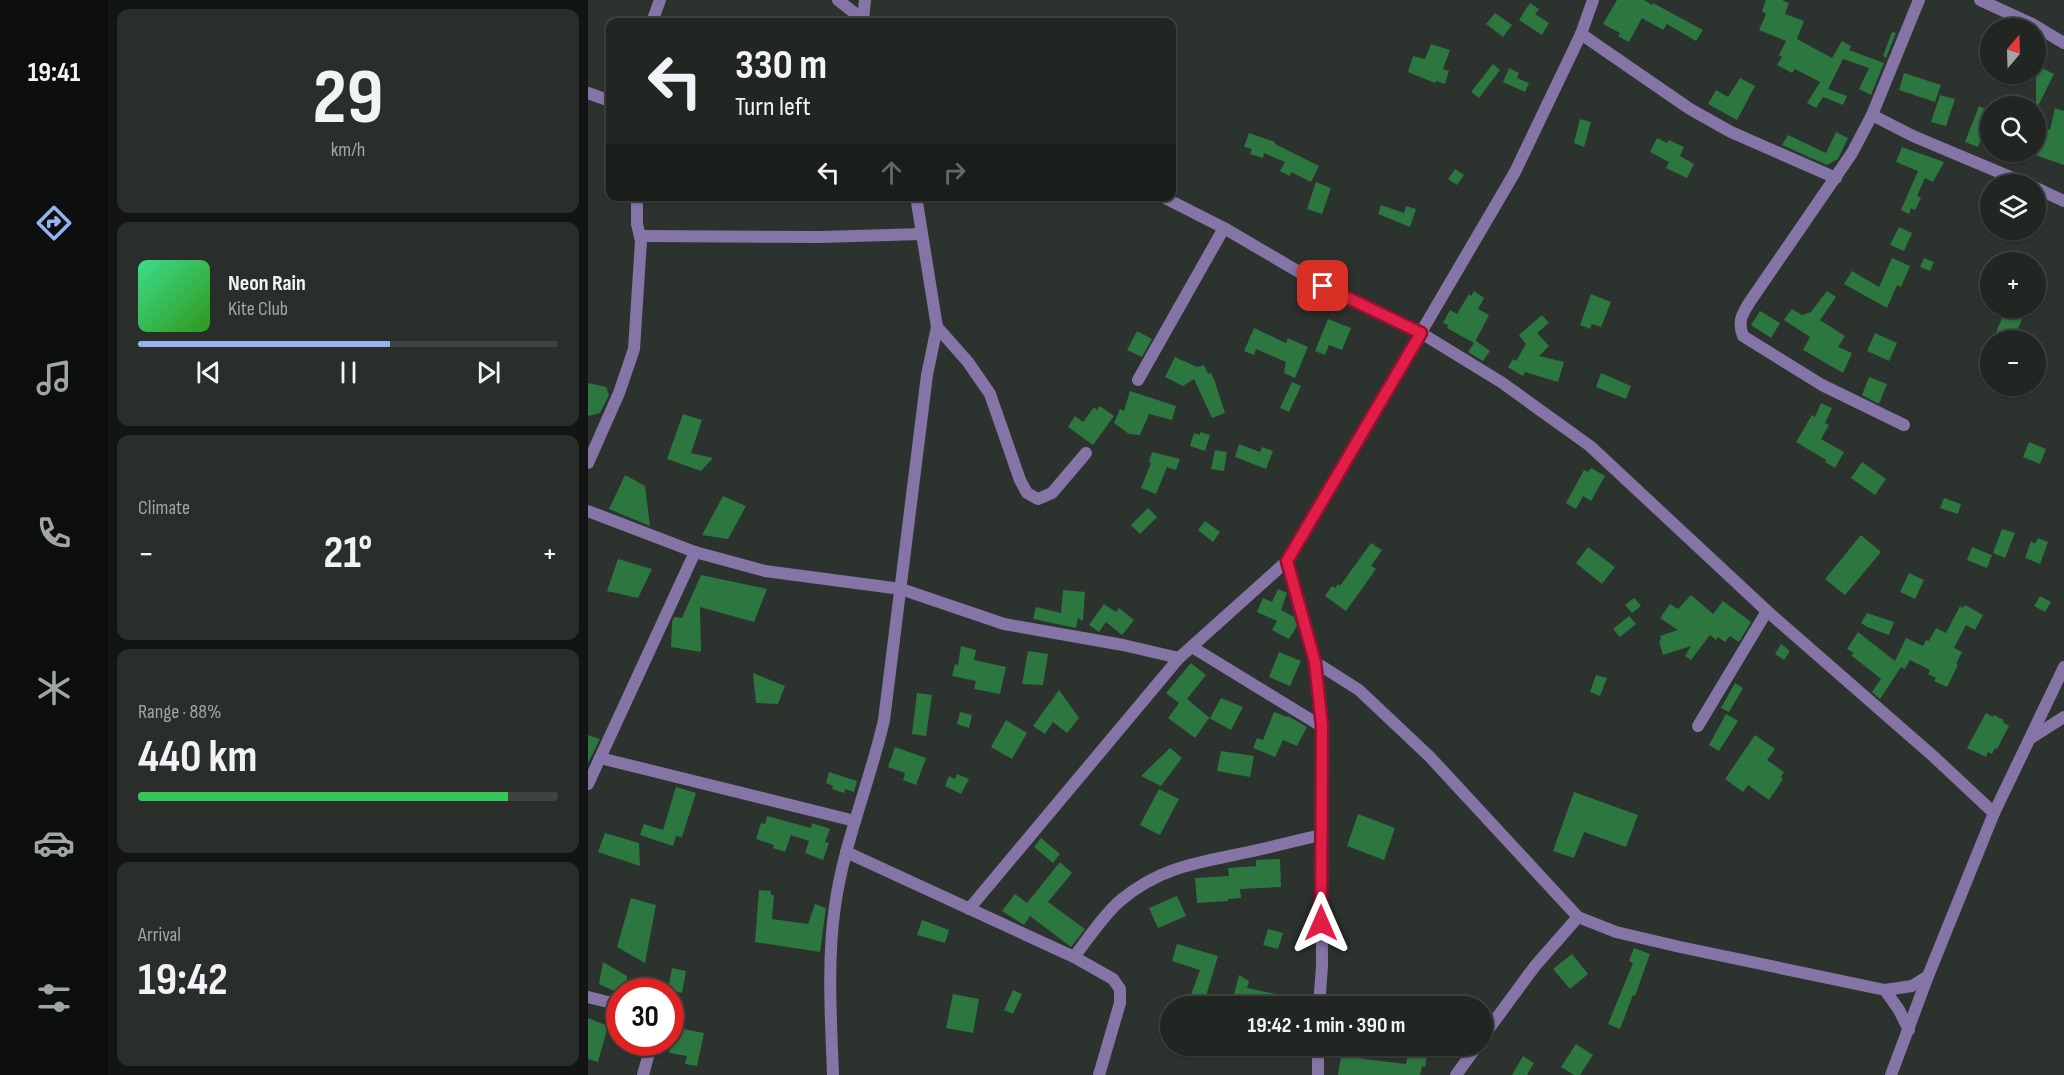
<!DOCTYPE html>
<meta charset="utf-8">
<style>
:root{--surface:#212622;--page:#292e2a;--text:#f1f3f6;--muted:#a2a5a5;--line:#3e4340;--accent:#95b2f1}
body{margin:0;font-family:"Sofia Sans Condensed",sans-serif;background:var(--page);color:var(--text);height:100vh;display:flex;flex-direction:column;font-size:22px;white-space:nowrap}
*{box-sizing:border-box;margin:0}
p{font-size:20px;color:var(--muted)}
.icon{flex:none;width:33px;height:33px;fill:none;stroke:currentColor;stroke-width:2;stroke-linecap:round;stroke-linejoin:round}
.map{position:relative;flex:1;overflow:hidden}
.drawer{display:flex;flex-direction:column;gap:9px;padding:9px;background:#121513;width:480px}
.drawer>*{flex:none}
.guide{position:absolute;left:18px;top:18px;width:570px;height:183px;border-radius:12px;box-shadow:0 2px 4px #0004,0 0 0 2px var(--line);background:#212622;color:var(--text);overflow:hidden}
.needle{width:39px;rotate:19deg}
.controls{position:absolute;left:1392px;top:18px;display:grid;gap:12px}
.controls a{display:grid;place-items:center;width:66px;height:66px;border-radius:50%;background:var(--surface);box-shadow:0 2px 4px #0004,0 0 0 2px var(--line);font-size:30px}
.speed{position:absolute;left:18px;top:978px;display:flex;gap:12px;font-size:30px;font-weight:700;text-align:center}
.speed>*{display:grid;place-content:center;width:78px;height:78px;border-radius:50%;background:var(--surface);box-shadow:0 2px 4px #0004,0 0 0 2px var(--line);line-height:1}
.speed .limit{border:9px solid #d22;background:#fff;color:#111}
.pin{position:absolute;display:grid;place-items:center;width:51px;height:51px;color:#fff;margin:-26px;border-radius:12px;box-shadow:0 3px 9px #0006}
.me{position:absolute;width:66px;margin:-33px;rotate:0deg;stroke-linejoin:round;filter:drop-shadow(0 0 4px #0008)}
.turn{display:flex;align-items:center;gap:21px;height:126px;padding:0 30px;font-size:27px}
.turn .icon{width:78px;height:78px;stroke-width:2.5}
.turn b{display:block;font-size:42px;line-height:51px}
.lanes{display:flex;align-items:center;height:57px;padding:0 30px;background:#0003;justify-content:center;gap:30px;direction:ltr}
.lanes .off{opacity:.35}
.big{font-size:45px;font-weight:700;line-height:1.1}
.drawer .card{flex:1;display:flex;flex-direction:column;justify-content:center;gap:9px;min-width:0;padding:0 21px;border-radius:12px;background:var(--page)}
.drawer .dial{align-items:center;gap:0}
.dial b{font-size:78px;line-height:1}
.song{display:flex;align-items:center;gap:18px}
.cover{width:72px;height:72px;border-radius:9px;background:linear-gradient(135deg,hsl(150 70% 55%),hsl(110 70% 35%))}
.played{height:6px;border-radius:3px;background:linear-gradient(90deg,var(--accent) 60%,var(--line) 60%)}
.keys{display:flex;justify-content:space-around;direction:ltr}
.heat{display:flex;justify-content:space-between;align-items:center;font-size:33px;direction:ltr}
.charge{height:9px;border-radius:4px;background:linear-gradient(90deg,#34c759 88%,var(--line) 0)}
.trip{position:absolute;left:572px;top:996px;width:333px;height:60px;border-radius:30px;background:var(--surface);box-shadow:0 2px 4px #0004,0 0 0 2px var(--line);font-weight:700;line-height:60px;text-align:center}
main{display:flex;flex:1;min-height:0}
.menu{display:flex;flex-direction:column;width:108px;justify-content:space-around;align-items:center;background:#0d0f0e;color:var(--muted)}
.menu .icon{width:42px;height:42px}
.menu .selected{color:var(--accent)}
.menu b{font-size:27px;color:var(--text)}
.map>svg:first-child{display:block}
</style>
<main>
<nav class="menu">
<b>19:41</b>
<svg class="icon selected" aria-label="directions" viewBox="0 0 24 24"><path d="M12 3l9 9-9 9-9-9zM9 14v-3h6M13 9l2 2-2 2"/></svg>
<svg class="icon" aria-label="music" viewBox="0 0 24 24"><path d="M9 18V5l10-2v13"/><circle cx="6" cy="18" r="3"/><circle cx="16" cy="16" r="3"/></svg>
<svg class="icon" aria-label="phone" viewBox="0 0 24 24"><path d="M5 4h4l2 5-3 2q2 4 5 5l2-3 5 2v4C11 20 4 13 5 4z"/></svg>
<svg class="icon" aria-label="climate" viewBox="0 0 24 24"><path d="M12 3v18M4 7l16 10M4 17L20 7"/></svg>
<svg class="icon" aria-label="car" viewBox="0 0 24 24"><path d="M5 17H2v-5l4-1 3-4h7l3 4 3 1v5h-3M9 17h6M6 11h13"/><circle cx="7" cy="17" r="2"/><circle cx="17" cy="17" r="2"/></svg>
<svg class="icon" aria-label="filters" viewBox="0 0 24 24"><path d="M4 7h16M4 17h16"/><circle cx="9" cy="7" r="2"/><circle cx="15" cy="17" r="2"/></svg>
</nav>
<section class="drawer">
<div class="card dial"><b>29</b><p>km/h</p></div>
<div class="card">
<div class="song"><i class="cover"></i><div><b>Neon Rain</b><p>Kite Club</p></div></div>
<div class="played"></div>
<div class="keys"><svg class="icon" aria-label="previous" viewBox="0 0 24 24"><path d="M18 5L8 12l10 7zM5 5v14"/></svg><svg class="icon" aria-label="pause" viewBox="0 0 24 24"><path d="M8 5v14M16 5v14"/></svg><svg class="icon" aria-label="next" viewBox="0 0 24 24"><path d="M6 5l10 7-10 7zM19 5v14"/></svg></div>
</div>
<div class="card"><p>Climate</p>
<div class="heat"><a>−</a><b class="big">21°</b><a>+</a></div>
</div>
<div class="card"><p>Range · 88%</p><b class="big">440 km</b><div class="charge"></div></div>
<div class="card"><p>Arrival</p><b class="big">19:42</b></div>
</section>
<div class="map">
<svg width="1476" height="1075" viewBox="0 0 1476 1075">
<rect width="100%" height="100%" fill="#2c322d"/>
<g fill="#2c7640">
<path d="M1029,0H1056L1064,5L1065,3L1115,30L1108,41L1079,24L1075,30L1054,18L1041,42L1030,36L1032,33L1015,24Z"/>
<path d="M1178,0H1194L1201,3L1197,14L1216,21L1209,39L1244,58L1254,41L1263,46L1261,50L1296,63L1283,95L1271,89L1281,68L1255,59L1240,89L1259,96L1255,105L1235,97L1228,108L1219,103L1232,82L1207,69L1204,73L1189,65L1194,57L1191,55L1198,41L1171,30L1178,14L1174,11Z"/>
<path d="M942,3L951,9L947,14L961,23L954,35L931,20Z"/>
<path d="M907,13L924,25L915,37L898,24Z"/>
<path d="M1304,32L1308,33L1298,58L1295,56Z"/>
<path d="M843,44L862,50L855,69L861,71L857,84L848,81L847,83L820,72L825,56L837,59Z"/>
<path d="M905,64L912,70L891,98L883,92Z"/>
<path d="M1452,67L1466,74L1448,110V69L1450,71Z"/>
<path d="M921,68L931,73L929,78L941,83L937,92L915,82Z"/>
<path d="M1316,73L1353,85L1347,102L1311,90Z"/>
<path d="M1152,78L1167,86L1149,120L1120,104L1128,90L1140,97Z"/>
<path d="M1352,95L1367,99L1358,126L1343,122Z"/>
<path d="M1420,95L1445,106H1414Z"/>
<path d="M1391,106L1402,111V117L1390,147L1377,142Z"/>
<path d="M1467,108L1476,111V165L1444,154L1448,152V125L1462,130Z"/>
<path d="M992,119L1003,122L996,147L986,143Z"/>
<path d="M1248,132L1260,138L1250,159L1239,165L1194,145L1200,135L1238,153Z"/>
<path d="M661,133L687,142V144L731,166L723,182L703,172L702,176L692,171L697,162L687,158L676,153L675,158L662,154L664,149L656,147Z"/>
<path d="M1069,138L1079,143L1081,140L1096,147L1092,156L1106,164L1099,178L1078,168L1081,162L1062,152Z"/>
<path d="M1314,147L1356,162L1345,182L1337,178L1329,196L1333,198L1327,210L1323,208L1321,214L1313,210L1330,171L1308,162Z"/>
<path d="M867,169L876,175L869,185L860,179Z"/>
<path d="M728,182L743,188L734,214L719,209Z"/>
<path d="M1448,199L1459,204L1448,231Z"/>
<path d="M793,205L816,213L818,206L828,209L822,227L790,214Z"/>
<path d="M1311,227L1324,233L1316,251L1302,245Z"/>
<path d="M1304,258L1322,266L1313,287L1309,285L1299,308L1256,284L1264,271L1291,287Z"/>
<path d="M1336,258L1346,262L1342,271L1332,267Z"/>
<path d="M723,291L738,300L732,309L718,301Z"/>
<path d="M886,291L896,298L890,309L901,315L887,342L888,341L902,351L895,361L880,352L886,343L859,328L860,325L855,323L862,310L869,314L881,294L883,296Z"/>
<path d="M1239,291L1248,297L1232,320L1257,336L1250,347L1264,353L1255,373L1215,350L1222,337L1196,320L1204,309L1214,315L1223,312Z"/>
<path d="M1003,294L1023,302L1013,327L1004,324L1002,329L992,325Z"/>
<path d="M1418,308H1439L1425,340H1405Z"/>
<path d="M1172,311L1192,323L1183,338L1163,325Z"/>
<path d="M954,315L961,323L949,333L961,346L951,356L976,362L970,382L937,372L935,376L920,367L925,359L928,361L938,344L931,335Z"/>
<path d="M740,319L763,328L754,350L741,345L737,355L727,351Z"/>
<path d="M666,328L698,343L700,338L720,347L707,378L696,373L698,362L668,349L666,355L656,351Z"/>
<path d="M549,331L564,339L554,357L539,350Z"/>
<path d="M1287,333L1309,343L1301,361L1279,351Z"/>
<path d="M587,357L609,367L616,365L620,374L623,373L627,382L637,413L624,418L606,379L595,386L577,377Z"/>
<path d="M1013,373L1043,386L1038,399L1008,387Z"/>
<path d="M1281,377L1299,384L1291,404L1274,395Z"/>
<path d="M704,382L713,386L701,412L692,408Z"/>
<path d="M0,383L18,387L21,395L12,413L0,416Z"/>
<path d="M542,391L588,406L584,420L561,414L552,435L541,434L526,423L532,409L536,411Z"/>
<path d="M1233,403L1244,408L1237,423L1241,425L1233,439L1256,452L1247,468L1237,462L1238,460L1208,442L1224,415L1227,417Z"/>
<path d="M512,406L526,416L505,445L480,427L487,416L495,422L506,407L509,410Z"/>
<path d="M95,414L114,420L103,453L125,458L113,471L79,459Z"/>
<path d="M612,432L622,435L617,451L602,446L606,433L612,435Z"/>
<path d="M1441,442L1458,449L1452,464L1435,457Z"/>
<path d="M651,444L672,452L674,447L685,451L678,469L647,457Z"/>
<path d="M627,450L639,452L636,471L623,469Z"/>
<path d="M564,452L592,459L588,470L579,467L568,494L553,488L563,463L561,462Z"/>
<path d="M1274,462L1298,479L1287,495L1263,478Z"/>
<path d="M1003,468L1017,476L1003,501L995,496L988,509L978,503L996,470L1000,472Z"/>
<path d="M37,475L57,486L62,526L21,509Z"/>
<path d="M135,496L158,506L140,539L114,535Z"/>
<path d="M1356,498L1373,504L1370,514L1352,508Z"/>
<path d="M560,508L569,517L552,534L543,525Z"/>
<path d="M617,521L632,532L625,542L610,530Z"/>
<path d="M1414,529L1427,533L1417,558L1405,553Z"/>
<path d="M1273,535L1293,552L1257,595L1237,579Z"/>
<path d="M1450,538L1460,542L1452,564L1437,558L1443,541L1447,544Z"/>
<path d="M783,543L794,550L783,566L788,569L758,611L737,596L744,586L747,588L750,584L752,586Z"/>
<path d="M1000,547L1027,567L1014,584L988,563Z"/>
<path d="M1384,547L1404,555L1399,568L1379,560Z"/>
<path d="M30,559L64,569L50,598L19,591Z"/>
<path d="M1321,573L1336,580L1327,599L1312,592Z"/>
<path d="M113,575L179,589L166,622L112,607L113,652L83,647L84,622L86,617L94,618Z"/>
<path d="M690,589L699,593L693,610L706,617L709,626L701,639L684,630L689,621L669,612L675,598L684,602Z"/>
<path d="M475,590L497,592L495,621L490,618L488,628L445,619L448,607L473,613Z"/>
<path d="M1103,595L1125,614L1135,601L1163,622L1151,642L1142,636L1137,642L1130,637L1128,640L1122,635L1103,660L1097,656L1103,646L1075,655L1071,641L1073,640L1072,636L1090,630L1072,618L1082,604L1090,609Z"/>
<path d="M1452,596L1463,602L1457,612L1446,606Z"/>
<path d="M1046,598L1053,606L1044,613L1037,605Z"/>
<path d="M516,604L528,612L531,608L546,620L534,635L518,622L511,632L501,625Z"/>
<path d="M1377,605L1395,615L1387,630L1378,625L1366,648L1374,652L1368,664L1370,665L1359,687L1346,681L1348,678L1340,674L1342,670L1322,660L1317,669L1313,667L1292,699L1284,692L1293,679L1263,655L1266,653L1259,649L1270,632L1307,661L1318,638L1335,646L1338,640L1341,641L1348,628L1358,633L1372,606L1375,608Z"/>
<path d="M1279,613L1306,622L1301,635L1279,627L1273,623Z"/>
<path d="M1041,616L1048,624L1032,637L1025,629Z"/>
<path d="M1193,644L1202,651L1196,660L1187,654Z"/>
<path d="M373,646L388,650L386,660L418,667L412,694L386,689L388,681L364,676L367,664L370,665Z"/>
<path d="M440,651L460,654L455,685L434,684Z"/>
<path d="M691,652L713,661L702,686L681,677Z"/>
<path d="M603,663L618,675L599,699L622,718L633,698L655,707L643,730L621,718L607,738L580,718L591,703L578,693Z"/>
<path d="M165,673L197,686L190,704L168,703Z"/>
<path d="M1008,675L1019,678L1012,696L1002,692Z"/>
<path d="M1147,683L1155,688L1141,712L1133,708Z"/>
<path d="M471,690L491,718L479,733L465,722L457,734L445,726Z"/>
<path d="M329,693L344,695L338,736L324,734Z"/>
<path d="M372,712L384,715L381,728L369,724Z"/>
<path d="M686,712L699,717L700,716L719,727L709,746L695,740L687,757L665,748L669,738L675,740Z"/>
<path d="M1398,713L1405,717L1406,715L1416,720L1415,722L1421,726L1409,749L1407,748L1404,754L1400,752L1398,757L1379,748Z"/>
<path d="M1138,714L1150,721L1131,751L1121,745Z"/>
<path d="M418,720L439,733L424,759L403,747Z"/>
<path d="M0,735L12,739L0,763Z"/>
<path d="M1167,735L1187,749L1179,760L1196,772L1193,777L1195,779L1181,800L1160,785L1155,792L1137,779Z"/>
<path d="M307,747L338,758L328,785L315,780L317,773L300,767Z"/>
<path d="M582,748L594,758L573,786L553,776Z"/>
<path d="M633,751L666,756L662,777L629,771Z"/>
<path d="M241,772L269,781L266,792L257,789L256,793L244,789L245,786L238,783Z"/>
<path d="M369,774L381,779L373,794L357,786L361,776L367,779Z"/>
<path d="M88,787L108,793L94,837L88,836L85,846L52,835L56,824L75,830Z"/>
<path d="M571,789L591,799L572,835L552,825Z"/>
<path d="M986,792L1050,815L1038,847L996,832L986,858L965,851Z"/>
<path d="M770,814L807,828L796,860L759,846Z"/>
<path d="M179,816L223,828L224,823L242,829L237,842L241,843L235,860L217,853L221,841L203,835L197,852L185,848L186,845L168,839L173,823L177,824Z"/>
<path d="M17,833L51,843L52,866L10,852Z"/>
<path d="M453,838L472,854L465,863L446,847Z"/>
<path d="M692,859L693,887L652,889L653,898L640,899V901L609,903L607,878L641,876L640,868L668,866V860Z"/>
<path d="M472,862L484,873L460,902L497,929L483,947L442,916L436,925L414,911L427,894L439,903Z"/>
<path d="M171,890L183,891V895H186L184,919L220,924L227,904L238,908L232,952L167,942Z"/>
<path d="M589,896L598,916L570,928L561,908Z"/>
<path d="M43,898L68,905L57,963L29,947Z"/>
<path d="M334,920L361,930L357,943L329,935Z"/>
<path d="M680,929L695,933L690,949L675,945Z"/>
<path d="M589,944L630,956L615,1006H599L612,970L584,961Z"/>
<path d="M1046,948L1062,954L1047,996L1045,995L1032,1029L1020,1024L1045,963L1041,961Z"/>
<path d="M984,954L1000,974L982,989L965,969Z"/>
<path d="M15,962L39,976L38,992H28L11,984Z"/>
<path d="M84,968L98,971L94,993L80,990Z"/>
<path d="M651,975L661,981L659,988L693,995L691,1006H643Z"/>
<path d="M425,990L434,994L425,1014L416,1010Z"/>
<path d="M365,994L391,999L385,1033L358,1028Z"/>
<path d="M0,1018L20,1026L10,1062L0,1059Z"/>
<path d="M90,1028L116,1033L109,1066L97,1064L99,1056L81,1053L84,1038L88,1039Z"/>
<path d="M988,1044L1005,1055L992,1075H986L973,1067Z"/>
<path d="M687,1046H719L718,1055L687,1054Z"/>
<path d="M821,1046L840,1049L837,1067L834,1066L832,1075H750L753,1056L818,1064Z"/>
<path d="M935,1056L946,1063L939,1075H924Z"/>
</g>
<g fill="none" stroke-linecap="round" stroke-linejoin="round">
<g stroke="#8574a6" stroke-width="12">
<path d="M250,0L278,22"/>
<path d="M1392,0L1444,24L1476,43"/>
<path d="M275,20L277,0"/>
<path d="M64,22L72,0"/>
<path d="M993,34L1102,109L1143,132L1248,178"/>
<path d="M0,93L22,101"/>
<path d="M1284,115L1325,136L1439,184"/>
<path d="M1448,188L1476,201"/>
<path d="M573,196L636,228L735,286L833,333L913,382L1002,446L1179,611L1345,756L1406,813"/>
<path d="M52,236L233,237L334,234"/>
<path d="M349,327L380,362L402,394L432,480L439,493L450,499L464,493L498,453"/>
<path d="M550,380L636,228"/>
<path d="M1316,425L1234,385L1155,336C1150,322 1153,316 1161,303L1264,153L1284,115L1331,0"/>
<path d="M0,463L31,393L46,349L53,241L49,224V196"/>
<path d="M0,511L107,552L177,571L313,589L416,624L535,645L591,658"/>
<path d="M699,561L727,662L733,726L734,966L731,1006"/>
<path d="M604,647L733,726"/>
<path d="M727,662L771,690L842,757L990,917L1028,932L1092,947L1297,990L1324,986L1340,976"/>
<path d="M1110,726L1179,611"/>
<path d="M1443,738L1476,717"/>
<path d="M12,758L267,821"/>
<path d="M0,784L107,552"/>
<path d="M258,852L486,957L525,979L532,989V1003L511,1075"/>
<path d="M381,909L591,658L699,561L927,172L993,34L1005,0"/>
<path d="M486,957C500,939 516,914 533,900C575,865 615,862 665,851C688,846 710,840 733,835"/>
<path d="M1297,990L1311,1010L1321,1030"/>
<path d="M0,997L32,1005"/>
<path d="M894,1038L947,966L990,917"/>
<path d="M730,1046V1075"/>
<path d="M55,1075L64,1042"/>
<path d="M245,1075C243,1019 239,961 247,906C256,842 282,782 296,720L339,375L349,327L328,196"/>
<path d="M868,1075L889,1046"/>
<path d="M1303,1075L1340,976L1406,813L1476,667"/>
</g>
</g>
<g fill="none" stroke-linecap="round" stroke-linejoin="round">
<g stroke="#92132f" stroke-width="15">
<path id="route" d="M733,923L734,726L727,662L699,561L833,333L735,286"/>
</g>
<use href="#route" stroke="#e11d48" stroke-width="10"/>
</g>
</svg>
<div class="controls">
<a><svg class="needle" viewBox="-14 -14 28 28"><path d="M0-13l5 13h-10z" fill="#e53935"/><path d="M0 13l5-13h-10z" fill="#a2a5a5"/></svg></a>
<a><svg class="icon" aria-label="search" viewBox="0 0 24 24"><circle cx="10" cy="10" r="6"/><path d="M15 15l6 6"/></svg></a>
<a><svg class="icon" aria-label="layers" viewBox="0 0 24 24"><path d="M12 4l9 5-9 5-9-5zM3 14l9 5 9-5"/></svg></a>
<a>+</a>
<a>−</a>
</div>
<div class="speed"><div class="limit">30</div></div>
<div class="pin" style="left:735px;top:286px;background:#d93025"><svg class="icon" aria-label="arrive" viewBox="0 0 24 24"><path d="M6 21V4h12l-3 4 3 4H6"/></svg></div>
<svg class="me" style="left:733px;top:923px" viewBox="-20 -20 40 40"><path d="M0-17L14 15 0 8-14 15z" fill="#e11d48" stroke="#fff" stroke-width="4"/></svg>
<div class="trip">19:42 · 1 min · 390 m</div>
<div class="guide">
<div class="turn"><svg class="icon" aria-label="left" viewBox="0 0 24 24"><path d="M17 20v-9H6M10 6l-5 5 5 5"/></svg><div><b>330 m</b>Turn left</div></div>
<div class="lanes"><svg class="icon" aria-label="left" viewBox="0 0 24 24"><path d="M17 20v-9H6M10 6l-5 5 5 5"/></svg><svg class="icon off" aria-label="ahead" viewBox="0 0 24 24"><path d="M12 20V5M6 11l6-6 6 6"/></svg><svg class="icon off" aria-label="right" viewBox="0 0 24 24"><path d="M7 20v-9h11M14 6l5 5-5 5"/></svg></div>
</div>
</div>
</main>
